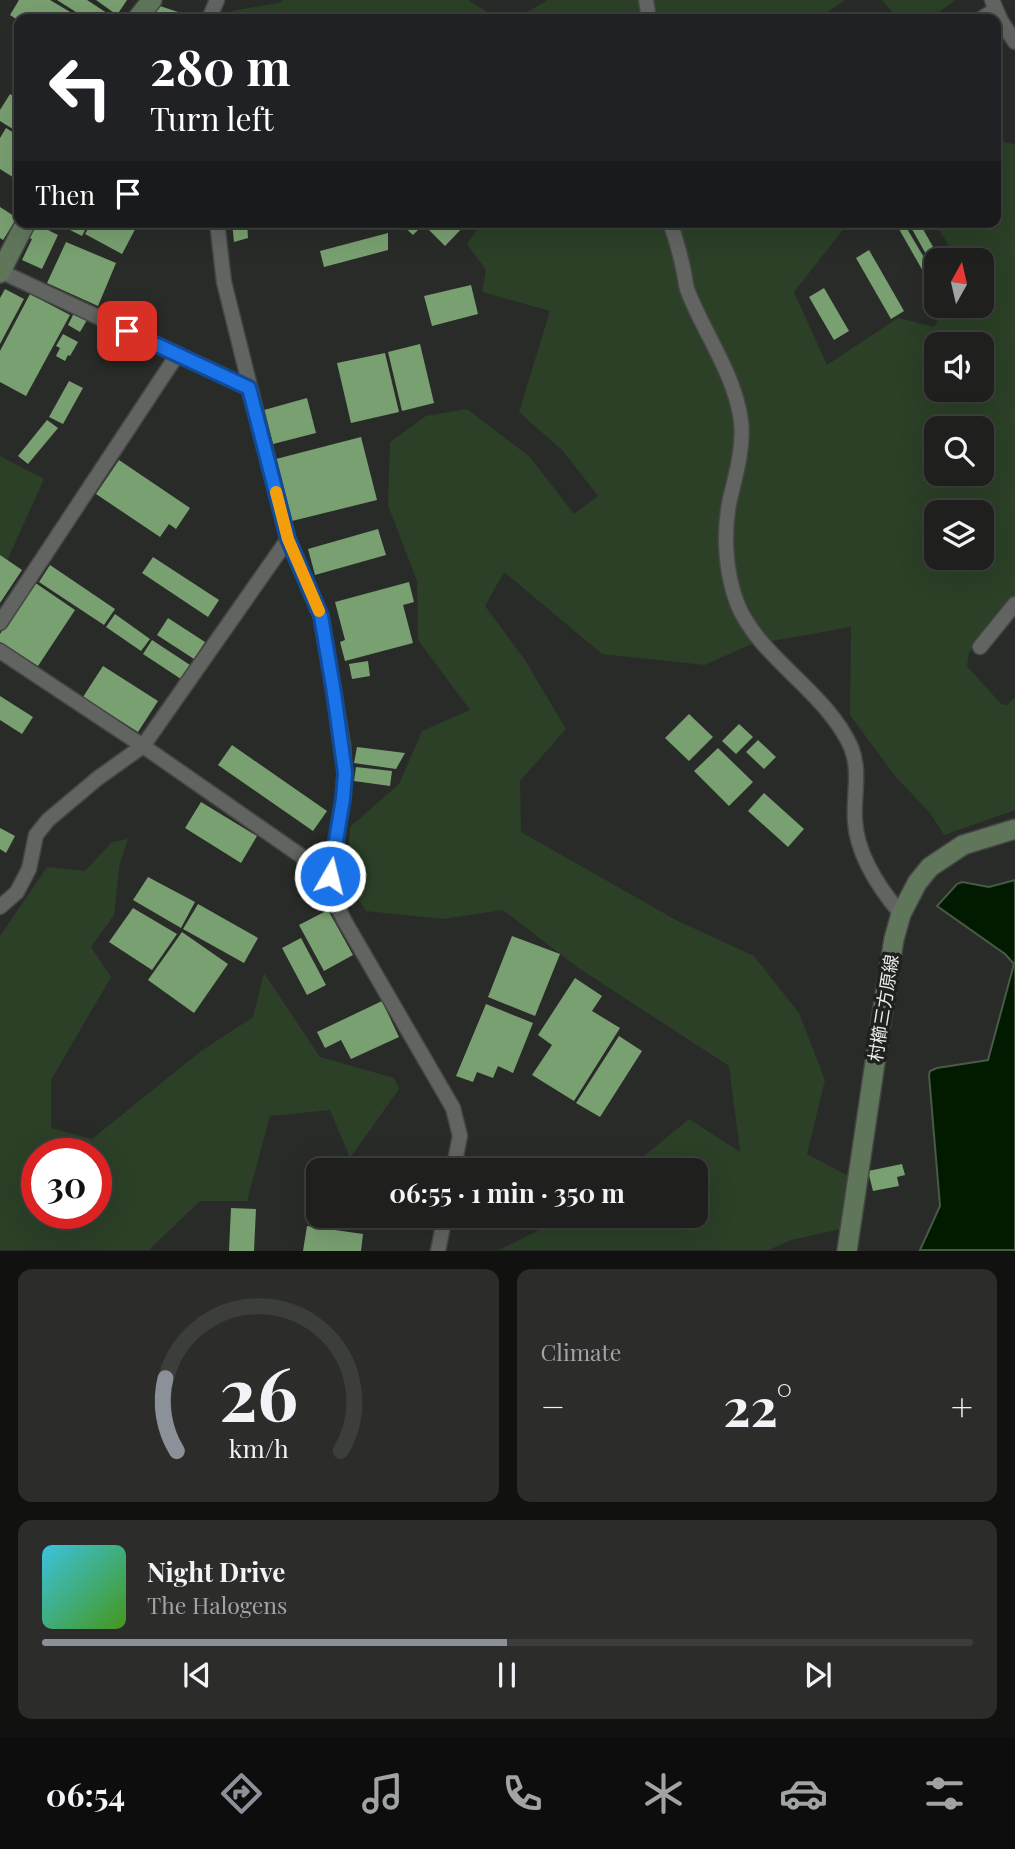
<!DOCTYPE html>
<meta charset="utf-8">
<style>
:root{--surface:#1f201e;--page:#2c2d2b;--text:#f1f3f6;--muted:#a1a3a4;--line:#3c3e3c;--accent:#8c9099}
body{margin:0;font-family:"Playfair Display","Noto Sans JP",serif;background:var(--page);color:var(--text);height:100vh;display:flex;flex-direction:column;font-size:26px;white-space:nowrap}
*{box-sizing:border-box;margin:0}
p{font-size:23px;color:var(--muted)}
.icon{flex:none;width:38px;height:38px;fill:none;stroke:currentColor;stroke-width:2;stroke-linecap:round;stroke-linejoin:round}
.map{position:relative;height:1251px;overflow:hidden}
.side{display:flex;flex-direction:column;gap:18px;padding:18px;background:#111210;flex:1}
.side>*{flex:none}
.banner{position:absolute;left:14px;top:14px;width:987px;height:214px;border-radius:14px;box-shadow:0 7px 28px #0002,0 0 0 2px var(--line);background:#202124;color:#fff;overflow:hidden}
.needle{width:46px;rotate:8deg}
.controls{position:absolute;left:924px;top:248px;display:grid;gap:14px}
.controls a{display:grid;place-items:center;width:70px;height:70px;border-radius:14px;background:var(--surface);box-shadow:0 7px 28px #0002,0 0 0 2px var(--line);font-size:35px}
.speed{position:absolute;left:21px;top:1138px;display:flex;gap:14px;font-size:35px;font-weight:700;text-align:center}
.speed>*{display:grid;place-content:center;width:91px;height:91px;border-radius:50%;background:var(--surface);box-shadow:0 7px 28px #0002,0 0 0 2px var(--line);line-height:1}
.speed .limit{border:10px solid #d22;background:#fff;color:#111}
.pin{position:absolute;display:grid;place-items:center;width:60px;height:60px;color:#fff;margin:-30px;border-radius:14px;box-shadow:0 4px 10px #0006}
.me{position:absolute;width:77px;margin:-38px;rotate:8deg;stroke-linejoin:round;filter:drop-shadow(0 0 5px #0008)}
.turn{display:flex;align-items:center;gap:24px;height:147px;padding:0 21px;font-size:32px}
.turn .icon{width:91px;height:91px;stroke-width:2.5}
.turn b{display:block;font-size:49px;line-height:60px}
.then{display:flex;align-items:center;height:66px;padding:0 21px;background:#0003;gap:14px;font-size:26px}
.big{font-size:52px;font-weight:700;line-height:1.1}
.side .widget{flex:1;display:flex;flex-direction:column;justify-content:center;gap:10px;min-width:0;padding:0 24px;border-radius:14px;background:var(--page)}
.side .dial{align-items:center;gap:0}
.dial svg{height:182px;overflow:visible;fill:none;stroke:var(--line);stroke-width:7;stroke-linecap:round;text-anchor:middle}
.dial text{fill:var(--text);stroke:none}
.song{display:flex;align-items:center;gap:21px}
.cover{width:84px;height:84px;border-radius:10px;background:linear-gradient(135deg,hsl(190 70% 55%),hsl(100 70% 35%))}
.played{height:7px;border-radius:4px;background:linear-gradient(90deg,var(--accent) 50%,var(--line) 50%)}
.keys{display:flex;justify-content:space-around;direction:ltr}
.heat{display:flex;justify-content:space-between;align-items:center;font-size:38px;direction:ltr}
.side .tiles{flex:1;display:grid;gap:18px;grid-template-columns:1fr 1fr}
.widget:last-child{grid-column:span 2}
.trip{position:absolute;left:306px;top:1158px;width:402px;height:70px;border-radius:14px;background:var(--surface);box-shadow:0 7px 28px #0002,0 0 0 2px var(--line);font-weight:700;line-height:70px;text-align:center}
.tabs{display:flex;height:112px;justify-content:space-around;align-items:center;background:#0c0d0c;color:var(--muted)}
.tabs .icon{width:49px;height:49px}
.tabs .current{color:var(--accent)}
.tabs b{font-size:32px;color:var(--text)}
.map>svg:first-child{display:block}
</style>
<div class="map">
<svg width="1015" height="1251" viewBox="0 0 1015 1251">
<rect width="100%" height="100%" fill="#292b28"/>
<g fill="#2b4027" fill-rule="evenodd">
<path d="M284,0H468L499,19H240L231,11L279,3Z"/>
<path d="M548,0H845L818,19H515Z"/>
<path d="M882,0H955L935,15L898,19Z"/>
<path d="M996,141L1015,144V597L969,653L967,666L1001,704L1007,705L1015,697V810L944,835L930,813L895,776L850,715L851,627L749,645L705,665L602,654L504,572L485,606L525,660L566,729L520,781L521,832L676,920L754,956L799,1013L825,1080L807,1154L850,1177L841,1229L791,1240L769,1250H499L568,1216H696V1171H626L689,1119L740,1152L729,1066L577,967L503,910L443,919L366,911L347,882L350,827L399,784L422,731L470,710L418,640L417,581L388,505L390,442L426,416L467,409L530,457L574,514L598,496L563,451L519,412L550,311L482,292L486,270L467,244L483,222H849L794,292L827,365L898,318L934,327L946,306H982V261H953L947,242L933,222H996ZM936,345H982V390H936ZM936,429H982V474H936ZM936,513H982V558H936Z"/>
<path d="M0,456L44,479L0,576Z"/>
<path d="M128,839L120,863L114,915L91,947L111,977L51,1080V1128L92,1139L201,1051L253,1017L264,973L320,1057L394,1078L399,1089L350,1158L330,1110L270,1116L247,1201H200L149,1250H0V936L47,867L85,871L112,842ZM96,1153V1213H37V1153Z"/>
</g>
<path fill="#021b00" stroke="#485a46" stroke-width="2" d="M1015,880V1250H920L940,1206L929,1075L930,1071L937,1068L988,1060L1014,964L1005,954L937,906L957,884L962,882L989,887Z"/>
<g fill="#79a071">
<path d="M19,0H50L82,19L19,21L10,15Z"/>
<path d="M57,0H87L113,17L87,19Z"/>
<path d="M96,0H127L117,15Z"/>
<path d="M157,5L199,19H147Z"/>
<path d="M10,94L19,100V133L0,121V110Z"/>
<path d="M6,128L19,136V181L0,169V138Z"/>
<path d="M0,207L17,218L3,240L0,238Z"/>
<path d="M72,222H89L82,236L68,229Z"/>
<path d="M92,222H139L122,254L85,234Z"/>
<path d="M232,222H247L248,238L234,242Z"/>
<path d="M404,222H426L413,235L402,225Z"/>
<path d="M429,222H468L445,246L425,226Z"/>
<path d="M895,222H903L935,276L928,280Z"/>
<path d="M908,222H919L941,261H936V272Z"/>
<path d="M36,224L58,235L42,269L22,260L32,239L29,238Z"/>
<path d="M388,233V250L324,267L320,251Z"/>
<path d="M66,242L116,263L98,306L47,283Z"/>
<path d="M869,250L904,311L891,319L856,258Z"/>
<path d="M471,285L478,314L432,326L424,296Z"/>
<path d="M824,288L849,331L834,340L809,297Z"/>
<path d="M5,289L24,299L0,344V298Z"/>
<path d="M30,294L70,315L26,396L0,382V351Z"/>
<path d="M74,313L87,320L80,332L68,325Z"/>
<path d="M63,334L78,342L70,356L68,355L65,361L56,356L60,348L56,346Z"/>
<path d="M420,344L434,403L402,411L388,352Z"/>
<path d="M385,353L399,412L351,423L337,363Z"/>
<path d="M69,381L83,388L63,424L49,417Z"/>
<path d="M307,398L316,433L273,444L264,410Z"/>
<path d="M47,420L58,428L28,464L18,456Z"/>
<path d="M361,437L377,500L292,521L276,459Z"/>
<path d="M119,460L190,508L176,529L169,524L160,537L96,494Z"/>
<path d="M378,529L386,555L315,575L308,549Z"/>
<path d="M0,555L22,570L0,603Z"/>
<path d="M153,557L219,600L208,617L142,573Z"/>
<path d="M50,565L115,609L104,625L39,582Z"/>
<path d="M34,582L75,610L38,666L0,642V634Z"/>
<path d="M409,582L414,602L403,605L413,643L345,661L340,642L345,640L335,602Z"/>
<path d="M115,614L150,639L141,651L106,627Z"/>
<path d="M168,618L205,642L194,659L157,635Z"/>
<path d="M152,640L190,665L181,679L143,654Z"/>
<path d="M368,661L370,676L352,679L349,664Z"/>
<path d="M103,666L158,701L138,732L83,697Z"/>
<path d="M0,696L33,717L22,734L0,720Z"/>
<path d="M689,714L713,737L689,761L665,738Z"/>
<path d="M739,724L753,737L736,754L722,741Z"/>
<path d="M758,740L776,757L764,769L746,752Z"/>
<path d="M232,745L327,811L313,831L218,765Z"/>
<path d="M357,747L405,753L396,769L354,763Z"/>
<path d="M718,748L753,782L729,806L694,771Z"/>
<path d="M356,767L392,771L390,786L354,781Z"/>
<path d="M764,793L804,829L788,847L748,811Z"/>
<path d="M201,802L257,836L241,863L185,828Z"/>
<path d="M0,828L15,836L6,853L0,849Z"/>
<path d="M148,877L195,902L181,928L133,900Z"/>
<path d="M198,904L258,938L244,963L183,929Z"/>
<path d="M133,908L177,934L152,970L109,942Z"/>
<path d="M328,910L353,955L324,971L299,925Z"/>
<path d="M182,932L228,964L194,1013L148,980Z"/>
<path d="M512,936L560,954L535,1016L488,997Z"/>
<path d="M301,938L326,985L307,995L282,948Z"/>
<path d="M575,978L602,996L592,1011L620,1028L574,1101L532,1075L552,1045L538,1035Z"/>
<path d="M382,1001L399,1037L351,1059L341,1040L325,1048L317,1032Z"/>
<path d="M486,1004L533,1023L513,1073L498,1066L493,1078L477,1072L473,1082L456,1076Z"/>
<path d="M619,1036L642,1051L600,1117L576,1103Z"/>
<path d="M902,1164L905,1175L897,1177L899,1186L873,1191L868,1171Z"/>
<path d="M231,1208L256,1209L254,1251H229Z"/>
<path d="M402,1216H436L434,1226L401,1221Z"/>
<path d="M307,1226L363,1234L361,1251H303Z"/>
</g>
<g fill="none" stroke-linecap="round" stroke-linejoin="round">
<g stroke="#454745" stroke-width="17">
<g id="street">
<path d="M646,0L649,19"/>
<path d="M992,0L1001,21L1015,42"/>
<path d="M209,19L217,0"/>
<path d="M981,19L995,10"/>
<path d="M217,222L224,282L288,539L321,616L343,745L345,773L343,799L330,876V891L344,920L453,1108L460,1136L453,1171"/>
<path d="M670,222C675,237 680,253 683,268C685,275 685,282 687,289C703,332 735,374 741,421C744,447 736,474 730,499C723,532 725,571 737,603C758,657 826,691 851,747C861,772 853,796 855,821C857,855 879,888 901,914"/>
<path d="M0,271L249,388"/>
<path d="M0,623L177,355"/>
<path d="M980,647L1015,604"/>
<path d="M0,651L143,746L330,876"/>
<path d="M0,907L17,892L29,869L36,835L48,820L98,778L143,746L288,539"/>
<path d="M438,1251L445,1216"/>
</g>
</g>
<g stroke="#454745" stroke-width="22">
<g id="secondary">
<path d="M137,19L152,0"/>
<path d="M0,273L26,222"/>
<path d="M847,1251L884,1002L894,939L901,914L917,883L930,867L963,845L1015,829"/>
</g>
</g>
<use href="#street" stroke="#626461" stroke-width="14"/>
<use href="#secondary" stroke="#60765b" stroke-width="19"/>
</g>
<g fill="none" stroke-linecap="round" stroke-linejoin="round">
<g stroke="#114b97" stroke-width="18">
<path id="route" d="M127,331L249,388L288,539L321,616L334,693L345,773L343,799L330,876"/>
</g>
<use href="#route" stroke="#1a73e8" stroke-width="12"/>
<path stroke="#f59e0b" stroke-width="12" d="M276,492L288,539L319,611"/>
</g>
<g text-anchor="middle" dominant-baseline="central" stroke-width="7" stroke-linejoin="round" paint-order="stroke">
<g font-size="18" fill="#ebedeb" stroke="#1f211f">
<text transform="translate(883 1008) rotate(-81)">村櫛三方原線</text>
</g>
</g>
</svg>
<div class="controls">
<a><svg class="needle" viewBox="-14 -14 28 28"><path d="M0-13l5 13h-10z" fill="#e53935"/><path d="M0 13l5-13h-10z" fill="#a1a3a4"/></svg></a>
<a><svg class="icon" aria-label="sound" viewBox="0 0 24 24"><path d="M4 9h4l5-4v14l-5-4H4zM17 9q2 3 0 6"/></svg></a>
<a><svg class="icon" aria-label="search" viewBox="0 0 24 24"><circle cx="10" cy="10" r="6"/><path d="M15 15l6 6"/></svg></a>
<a><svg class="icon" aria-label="layers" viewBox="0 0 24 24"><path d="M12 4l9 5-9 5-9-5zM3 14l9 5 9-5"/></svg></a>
</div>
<div class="speed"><div class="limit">30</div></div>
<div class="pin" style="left:127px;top:331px;background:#d93025"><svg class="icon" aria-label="arrive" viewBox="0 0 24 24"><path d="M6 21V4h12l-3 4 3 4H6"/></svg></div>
<svg class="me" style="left:330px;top:876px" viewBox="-20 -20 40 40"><circle r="17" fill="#1a73e8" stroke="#fff" stroke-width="3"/><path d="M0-11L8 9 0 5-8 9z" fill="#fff"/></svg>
<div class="trip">06:55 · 1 min · 350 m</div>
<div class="banner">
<div class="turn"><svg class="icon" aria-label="left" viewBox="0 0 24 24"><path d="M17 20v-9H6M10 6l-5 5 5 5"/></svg><div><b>280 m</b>Turn left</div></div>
<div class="then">Then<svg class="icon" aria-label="arrive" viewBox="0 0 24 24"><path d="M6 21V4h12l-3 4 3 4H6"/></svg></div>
</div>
</div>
<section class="side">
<div class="tiles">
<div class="widget dial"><svg viewBox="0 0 100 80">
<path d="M14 69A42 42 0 1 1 86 69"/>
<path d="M14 69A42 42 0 0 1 9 37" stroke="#8c9099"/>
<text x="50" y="56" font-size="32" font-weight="700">26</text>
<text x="50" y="72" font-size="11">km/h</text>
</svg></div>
<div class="widget"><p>Climate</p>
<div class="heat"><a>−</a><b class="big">22°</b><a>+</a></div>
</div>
<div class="widget">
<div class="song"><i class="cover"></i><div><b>Night Drive</b><p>The Halogens</p></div></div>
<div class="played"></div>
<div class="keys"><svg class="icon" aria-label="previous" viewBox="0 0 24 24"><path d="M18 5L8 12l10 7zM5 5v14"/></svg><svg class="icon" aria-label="pause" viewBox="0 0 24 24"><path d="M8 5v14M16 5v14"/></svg><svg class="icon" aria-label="next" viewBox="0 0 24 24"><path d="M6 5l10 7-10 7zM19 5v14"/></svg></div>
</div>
</div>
</section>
<nav class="tabs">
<b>06:54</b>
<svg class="icon current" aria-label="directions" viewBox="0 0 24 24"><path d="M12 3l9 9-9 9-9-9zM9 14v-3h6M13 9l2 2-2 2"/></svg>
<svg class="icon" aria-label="music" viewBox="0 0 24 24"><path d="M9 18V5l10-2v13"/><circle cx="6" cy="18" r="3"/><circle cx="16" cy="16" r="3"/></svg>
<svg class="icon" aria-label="phone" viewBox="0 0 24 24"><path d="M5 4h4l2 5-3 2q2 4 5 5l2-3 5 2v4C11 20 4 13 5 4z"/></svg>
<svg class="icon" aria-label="climate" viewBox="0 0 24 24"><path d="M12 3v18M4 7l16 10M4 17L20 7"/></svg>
<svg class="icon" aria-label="car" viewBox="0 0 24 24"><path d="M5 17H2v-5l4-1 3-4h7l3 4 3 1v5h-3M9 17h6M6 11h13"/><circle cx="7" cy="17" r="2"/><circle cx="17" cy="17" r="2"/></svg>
<svg class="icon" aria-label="filters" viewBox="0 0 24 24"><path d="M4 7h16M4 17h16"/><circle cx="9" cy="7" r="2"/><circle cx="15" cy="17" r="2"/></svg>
</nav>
